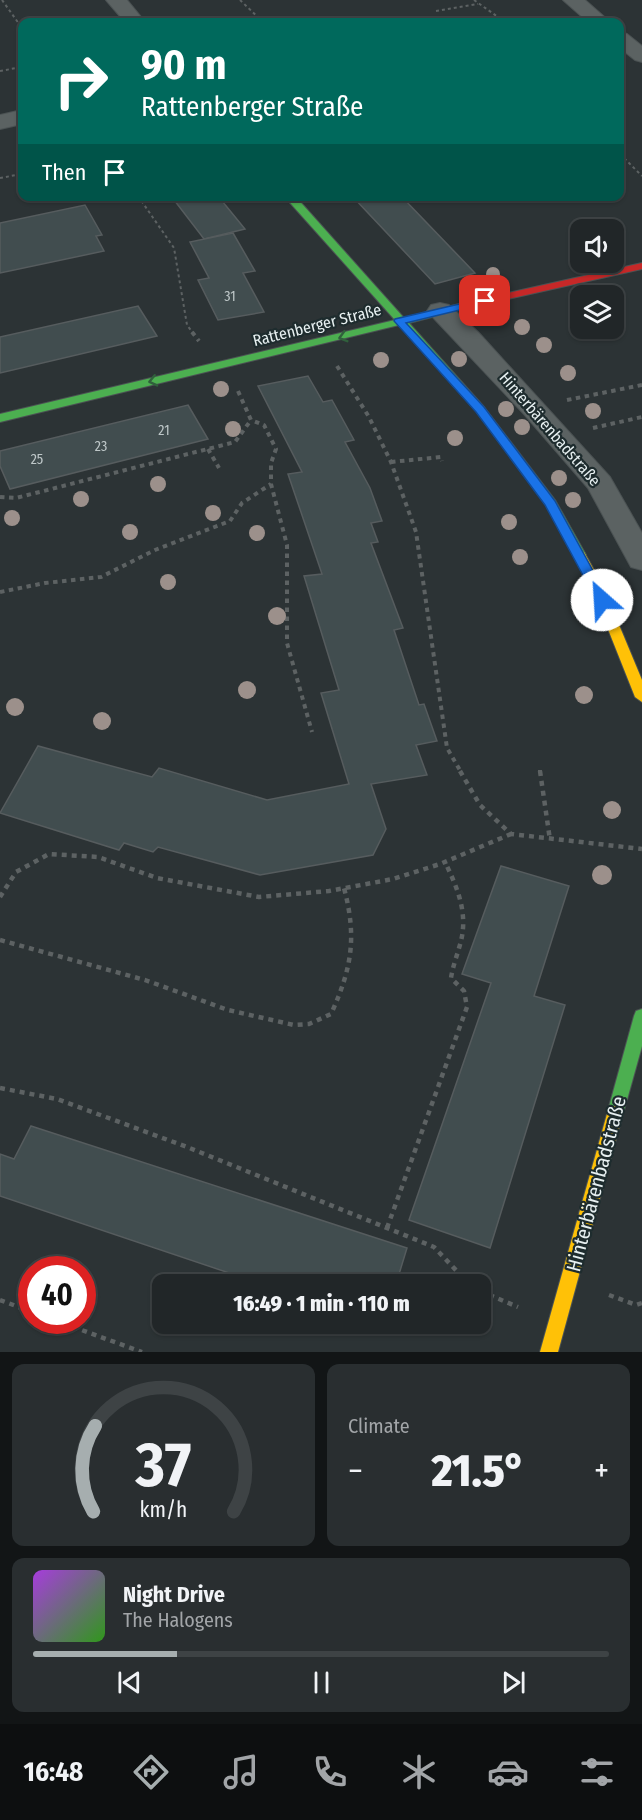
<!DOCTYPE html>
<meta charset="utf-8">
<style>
:root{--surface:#212628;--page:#292e30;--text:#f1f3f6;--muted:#a2a5a8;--line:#3e4345;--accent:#a6aeaf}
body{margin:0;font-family:"Fira Sans Condensed",sans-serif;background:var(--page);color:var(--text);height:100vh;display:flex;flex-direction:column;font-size:22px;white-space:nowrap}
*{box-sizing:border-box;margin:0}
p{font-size:20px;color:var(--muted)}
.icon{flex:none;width:33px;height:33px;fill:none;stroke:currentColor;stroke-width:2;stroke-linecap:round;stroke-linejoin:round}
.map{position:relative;height:1352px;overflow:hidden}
.side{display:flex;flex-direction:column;gap:12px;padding:12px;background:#121516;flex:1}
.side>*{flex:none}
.hud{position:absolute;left:18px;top:18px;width:606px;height:183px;border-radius:12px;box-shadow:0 2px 4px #0004,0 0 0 2px var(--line);background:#00695c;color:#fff;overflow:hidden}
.controls{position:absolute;left:570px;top:219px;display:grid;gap:12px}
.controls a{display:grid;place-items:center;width:54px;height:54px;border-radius:12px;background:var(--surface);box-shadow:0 2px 4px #0004,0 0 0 2px var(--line);font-size:30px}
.speed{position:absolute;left:18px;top:1256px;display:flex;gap:12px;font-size:30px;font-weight:700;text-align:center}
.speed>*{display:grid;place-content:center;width:78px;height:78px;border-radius:50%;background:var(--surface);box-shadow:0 2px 4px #0004,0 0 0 2px var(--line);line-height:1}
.speed .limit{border:9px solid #d22;background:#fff;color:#111}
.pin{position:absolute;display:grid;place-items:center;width:51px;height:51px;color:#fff;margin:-26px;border-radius:12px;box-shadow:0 3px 9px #0006}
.me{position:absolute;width:66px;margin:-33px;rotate:334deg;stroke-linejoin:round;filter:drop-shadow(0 0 4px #0008)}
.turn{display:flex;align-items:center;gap:21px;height:126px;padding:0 24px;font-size:27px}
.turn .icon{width:78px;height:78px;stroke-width:2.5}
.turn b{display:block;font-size:42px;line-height:51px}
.then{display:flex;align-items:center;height:57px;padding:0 24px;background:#0003;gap:12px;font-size:22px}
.big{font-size:45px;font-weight:800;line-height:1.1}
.side .card{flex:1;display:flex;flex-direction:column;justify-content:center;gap:9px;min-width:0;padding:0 21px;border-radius:12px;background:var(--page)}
.side .dial{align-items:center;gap:0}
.dial svg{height:156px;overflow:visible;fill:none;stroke:var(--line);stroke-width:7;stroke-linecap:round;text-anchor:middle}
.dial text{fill:var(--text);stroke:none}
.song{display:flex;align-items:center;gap:18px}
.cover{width:72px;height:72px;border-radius:9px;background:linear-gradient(135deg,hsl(280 70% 55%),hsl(110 70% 35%))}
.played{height:6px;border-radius:3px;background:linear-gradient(90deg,var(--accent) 25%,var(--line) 25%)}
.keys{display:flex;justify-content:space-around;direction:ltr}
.heat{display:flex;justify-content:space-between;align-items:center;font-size:33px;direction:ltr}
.side .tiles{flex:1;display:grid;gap:12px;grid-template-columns:1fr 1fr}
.card:last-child{grid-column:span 2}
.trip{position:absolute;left:152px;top:1274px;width:339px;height:60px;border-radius:12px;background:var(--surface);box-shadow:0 2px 4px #0004,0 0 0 2px var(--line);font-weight:800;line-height:60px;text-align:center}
.menu{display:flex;height:96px;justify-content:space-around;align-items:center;background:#0d0f10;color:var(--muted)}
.menu .icon{width:42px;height:42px}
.menu .active{color:var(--accent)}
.menu b{font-size:27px;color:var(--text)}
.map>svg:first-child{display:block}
</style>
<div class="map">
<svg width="642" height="1352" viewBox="0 0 642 1352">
<rect width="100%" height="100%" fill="#2c3335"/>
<g fill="#414d4f" stroke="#565c5e" stroke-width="1.5">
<path d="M171,196H218L245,229L204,239Z"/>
<path d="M352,196H401L475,273L435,284Z"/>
<path d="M85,205L102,235L96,236L104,251L0,273V223Z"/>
<path d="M233,233L255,271L243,273L264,312L218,320L198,280L209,278L190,242Z"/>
<path d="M138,306L157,336L0,373V337Z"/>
<path d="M308,376L323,402L332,400L354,440L345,442L370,488L382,521L371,523L378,542L371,543L403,628L394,630L419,705L424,704L437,741L416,745L427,775L371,784L386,829L373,855L260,875L158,847L153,852L124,843L119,850L0,813L38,746L152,777L159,768L267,800L349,784L321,693L339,690L304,576L322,574L288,474L302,472L258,386Z"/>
<path d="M188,405L208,439L10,489L0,466V451Z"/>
<path d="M501,866L569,886L534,996L565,1005L490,1248L409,1220L491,983L462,974Z"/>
<path d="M31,1126L407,1248L396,1284H262L0,1196V1154L14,1159Z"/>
</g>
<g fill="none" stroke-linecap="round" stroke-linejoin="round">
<g stroke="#4b5253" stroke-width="2">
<g id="street">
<path d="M106,0H127L145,22H125Z"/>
<path d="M563,0H585L610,22H588Z"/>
<path d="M620,32L627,34L642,46V62L635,60L620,48Z"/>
<path d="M22,110V124L0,129V115Z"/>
<path d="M440,303L449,305L478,332L610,477L642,533V570L631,567L588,488L524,414L427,311L431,305Z"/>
</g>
</g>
<g stroke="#4b5253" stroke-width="2">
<g id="fast">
<path d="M284,196H295L404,318L459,304L463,305V309L409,323L484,407L555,500L586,555L584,558H576L546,505L476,411L399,325L0,422V414L395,320Z"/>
<path d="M642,1009V1046L623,1114L621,1119L615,1122L609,1119L607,1114L634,1016L636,1011Z"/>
</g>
</g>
<g stroke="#4b5253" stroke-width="2">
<g id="slow">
<path d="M580,551L584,552L602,584L642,680V702L635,697L590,584L574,555Z"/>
<path d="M615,1106L621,1109L623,1114L558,1352H540L607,1114L609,1109Z"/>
</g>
</g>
<g stroke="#4b5253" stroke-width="2">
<path id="jam" d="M642,263V269L459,310L454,307L459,304Z"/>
</g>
<g stroke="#5d6263" stroke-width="2" stroke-dasharray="3 3" stroke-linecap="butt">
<path d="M2,0L22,28"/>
<path d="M240,0L263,22"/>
<path d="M474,0L505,22"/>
<path d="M436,11L478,4"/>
<path d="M0,71L22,67"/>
<path d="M620,154L642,176"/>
<path d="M0,178L22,174"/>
<path d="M138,196L174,248L187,325L193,333"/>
</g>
<g stroke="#5d6263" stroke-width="4" stroke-dasharray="4.5 4.5" stroke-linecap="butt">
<path d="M192,332L199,341"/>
<path d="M337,366L369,417L391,462L416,532L447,748L461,772"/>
<path d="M238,391L251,420L264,425L276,449L271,463V484L287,545V643L312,732"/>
<path d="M567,400L642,385"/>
<path d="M593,428L642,417"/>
<path d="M208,449L219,468"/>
<path d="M391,462L441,457L442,461"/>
<path d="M0,497L16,498L235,442L251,420"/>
<path d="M0,592L45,583L101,577L155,550L230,521L242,503L271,484"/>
<path d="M540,770V772"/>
</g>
<g stroke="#5d6263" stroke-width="4.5" stroke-dasharray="5 5" stroke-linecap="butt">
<path d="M460,771L480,805L511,834L642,849"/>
<path d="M540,771L550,840"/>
<path d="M0,897L16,872L49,854L98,857L157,878L259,897L329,891L393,879L440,864L511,834"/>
<path d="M0,940L145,980L228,1010L294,1025L309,1024L331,1014C352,968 357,937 344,888"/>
<path d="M0,1088L57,1099L187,1147L434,1247L469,1284"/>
<path d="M387,1228L467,1007L464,991L451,978C453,965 458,953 461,941C468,912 457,887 445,862"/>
<path d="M480,1291L518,1307"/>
<path d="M609,1295L636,1305L642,1303"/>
<path d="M0,1300L32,1312"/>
<path d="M54,1320L142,1352"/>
</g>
<use href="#street" fill="#5b6262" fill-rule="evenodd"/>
<use href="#fast" fill="#4caf50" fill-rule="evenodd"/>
<use href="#slow" fill="#ffc107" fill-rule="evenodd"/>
<use href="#jam" fill="#c62828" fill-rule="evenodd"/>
</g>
<g fill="#9c908b">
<circle cx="493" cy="274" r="7"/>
<circle cx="477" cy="283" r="7"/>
<circle cx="522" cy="327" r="8"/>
<circle cx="544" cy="345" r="8"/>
<circle cx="459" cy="359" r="8"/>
<circle cx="381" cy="360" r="8"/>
<circle cx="568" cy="373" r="8"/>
<circle cx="221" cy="389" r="8"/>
<circle cx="506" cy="409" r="8"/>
<circle cx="593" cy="411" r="8"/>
<circle cx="522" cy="427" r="8"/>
<circle cx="233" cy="429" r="8"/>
<circle cx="455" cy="438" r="8"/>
<circle cx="559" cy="478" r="8"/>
<circle cx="158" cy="484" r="8"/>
<circle cx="81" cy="499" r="8"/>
<circle cx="573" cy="500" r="8"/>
<circle cx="213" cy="513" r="8"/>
<circle cx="12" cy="518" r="8"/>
<circle cx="509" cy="522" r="8"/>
<circle cx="130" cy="532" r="8"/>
<circle cx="257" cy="533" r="8"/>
<circle cx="520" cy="557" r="8"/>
<circle cx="168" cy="582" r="8"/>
<circle cx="277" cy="616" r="9"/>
<circle cx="247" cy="690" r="9"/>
<circle cx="584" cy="695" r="9"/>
<circle cx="15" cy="707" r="9"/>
<circle cx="102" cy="721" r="9"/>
<circle cx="612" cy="810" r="9"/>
<circle cx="602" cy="875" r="10"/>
</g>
<defs><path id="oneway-chevron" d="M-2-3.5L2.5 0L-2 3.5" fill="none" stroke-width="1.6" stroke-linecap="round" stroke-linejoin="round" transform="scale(1.5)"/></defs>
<g stroke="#30603c">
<use href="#oneway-chevron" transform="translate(343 337) rotate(164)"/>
<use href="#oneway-chevron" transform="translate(153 381) rotate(167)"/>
</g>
<path fill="#1a73e8" stroke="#114b97" stroke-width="1.5" d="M485,298L489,299V303L406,323L484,407L555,501L609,600L607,603H598L545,505L476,412L394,321L395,319Z"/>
<g text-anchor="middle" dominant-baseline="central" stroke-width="4.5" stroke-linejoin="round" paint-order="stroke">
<g font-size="14" fill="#bec7c8">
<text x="230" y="296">31</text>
<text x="164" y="430">21</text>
<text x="101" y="446">23</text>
<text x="37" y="459">25</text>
</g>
<g font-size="16" fill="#e7f0f1" stroke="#1e2c2e">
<text transform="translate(317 325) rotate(-14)">Rattenberger Straße</text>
<text transform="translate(550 429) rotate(49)">Hinterbärenbadstraße</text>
</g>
<g font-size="20" fill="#e7f0f1" stroke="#1e2c2e">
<text transform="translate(596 1184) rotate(-75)">Hinterbärenbadstraße</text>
</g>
</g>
</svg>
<div class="controls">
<a><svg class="icon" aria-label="sound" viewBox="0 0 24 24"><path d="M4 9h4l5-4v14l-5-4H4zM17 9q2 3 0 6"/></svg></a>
<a><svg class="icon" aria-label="layers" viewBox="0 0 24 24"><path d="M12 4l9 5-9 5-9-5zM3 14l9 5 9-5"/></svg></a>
</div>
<div class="speed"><div class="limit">40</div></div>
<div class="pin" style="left:485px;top:301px;background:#d93025"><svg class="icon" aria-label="arrive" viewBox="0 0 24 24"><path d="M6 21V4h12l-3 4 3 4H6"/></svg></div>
<svg class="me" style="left:602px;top:600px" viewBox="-20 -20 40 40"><circle r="19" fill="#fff"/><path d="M0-13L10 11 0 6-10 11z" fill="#1a73e8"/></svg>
<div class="trip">16:49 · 1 min · 110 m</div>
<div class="hud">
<div class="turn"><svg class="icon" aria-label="right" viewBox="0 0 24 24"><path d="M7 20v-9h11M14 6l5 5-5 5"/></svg><div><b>90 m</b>Rattenberger Straße</div></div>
<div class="then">Then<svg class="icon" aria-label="arrive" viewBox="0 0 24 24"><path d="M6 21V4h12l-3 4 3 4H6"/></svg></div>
</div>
</div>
<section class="side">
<div class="tiles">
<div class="card dial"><svg viewBox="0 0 100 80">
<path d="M14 69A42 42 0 1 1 86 69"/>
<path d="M14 69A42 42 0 0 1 15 25" stroke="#a6aeaf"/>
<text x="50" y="56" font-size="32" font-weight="700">37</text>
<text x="50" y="72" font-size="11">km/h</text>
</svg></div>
<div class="card"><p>Climate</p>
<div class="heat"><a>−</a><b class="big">21.5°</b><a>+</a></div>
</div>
<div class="card">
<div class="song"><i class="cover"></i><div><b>Night Drive</b><p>The Halogens</p></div></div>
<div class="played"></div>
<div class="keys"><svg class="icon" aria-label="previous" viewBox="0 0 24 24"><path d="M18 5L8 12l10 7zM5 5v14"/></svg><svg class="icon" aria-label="pause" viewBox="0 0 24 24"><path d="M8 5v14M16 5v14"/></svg><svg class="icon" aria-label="next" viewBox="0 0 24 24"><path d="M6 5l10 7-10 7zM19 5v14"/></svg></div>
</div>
</div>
</section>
<nav class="menu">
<b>16:48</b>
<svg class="icon active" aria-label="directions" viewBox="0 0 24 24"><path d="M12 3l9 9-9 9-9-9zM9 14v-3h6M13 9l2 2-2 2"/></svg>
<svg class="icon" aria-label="music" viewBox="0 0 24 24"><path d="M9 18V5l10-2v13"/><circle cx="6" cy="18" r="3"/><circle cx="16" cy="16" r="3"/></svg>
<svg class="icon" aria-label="phone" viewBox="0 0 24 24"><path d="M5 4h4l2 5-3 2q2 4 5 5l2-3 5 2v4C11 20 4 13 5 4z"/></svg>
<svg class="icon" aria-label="climate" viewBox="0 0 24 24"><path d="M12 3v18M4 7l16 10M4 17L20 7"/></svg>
<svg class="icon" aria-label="car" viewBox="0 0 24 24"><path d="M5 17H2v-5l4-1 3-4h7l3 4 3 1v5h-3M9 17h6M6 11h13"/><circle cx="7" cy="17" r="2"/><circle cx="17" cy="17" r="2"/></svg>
<svg class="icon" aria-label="filters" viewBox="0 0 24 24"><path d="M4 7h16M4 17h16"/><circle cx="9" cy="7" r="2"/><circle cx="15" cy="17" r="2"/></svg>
</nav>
